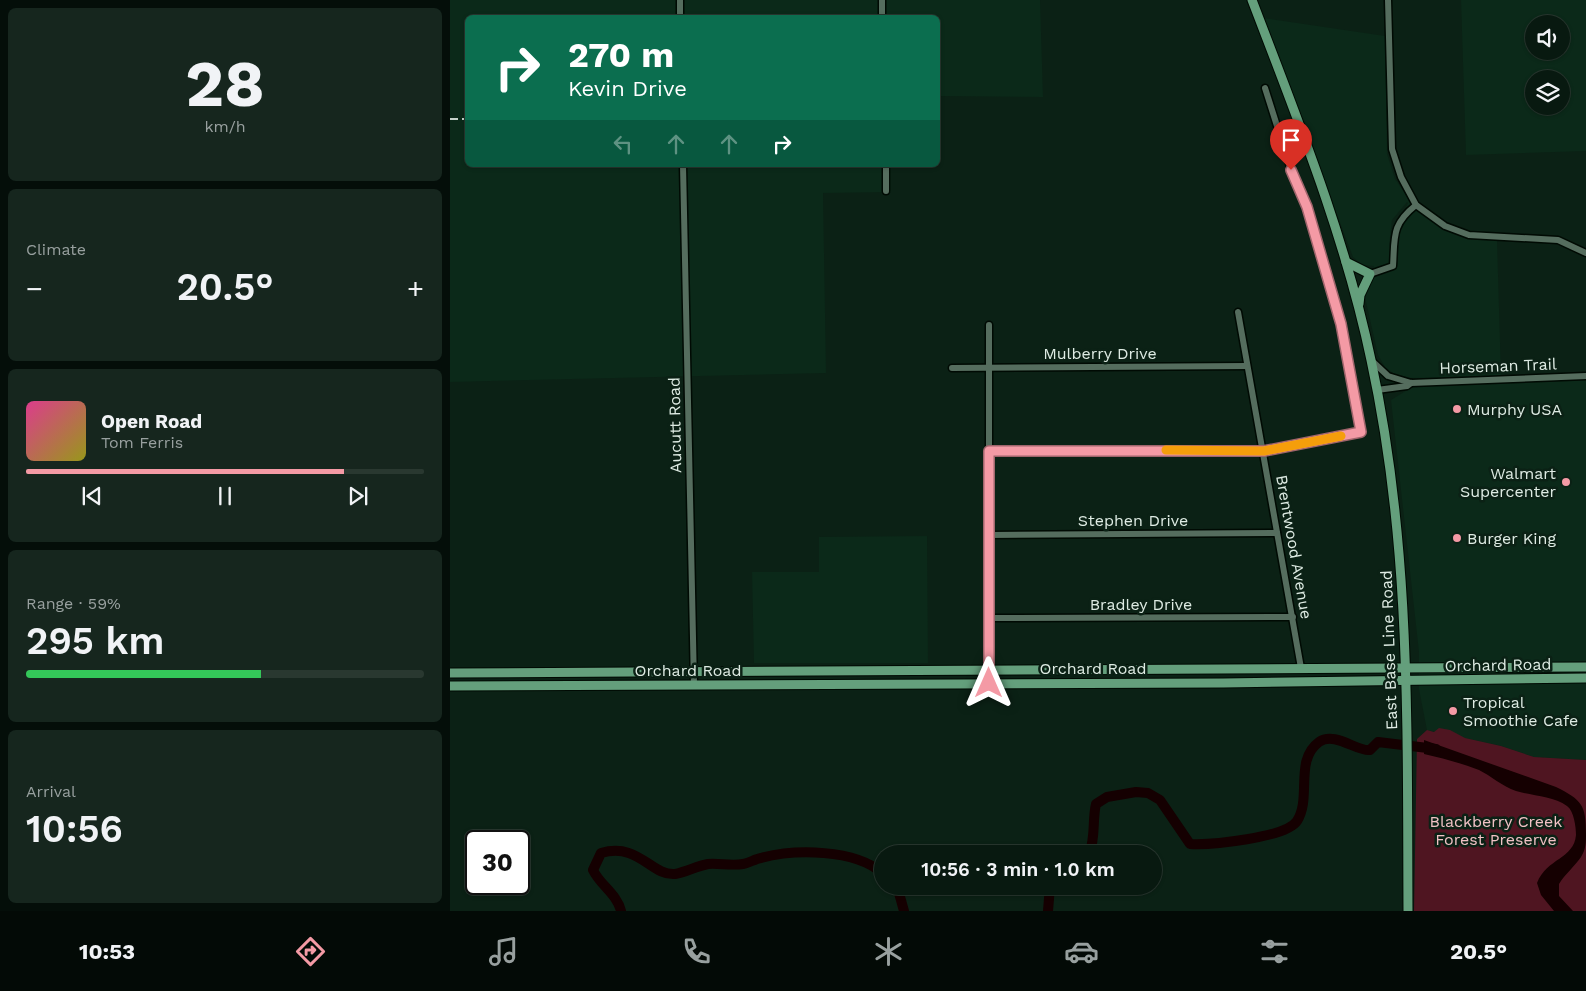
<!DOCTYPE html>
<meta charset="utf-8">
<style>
:root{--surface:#081910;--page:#16261e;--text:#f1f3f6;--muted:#98a09f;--line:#293830;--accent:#f49aa5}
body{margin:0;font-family:"Work Sans",sans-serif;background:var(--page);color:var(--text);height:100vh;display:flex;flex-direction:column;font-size:19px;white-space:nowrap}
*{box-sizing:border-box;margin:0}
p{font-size:16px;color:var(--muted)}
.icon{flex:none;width:28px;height:28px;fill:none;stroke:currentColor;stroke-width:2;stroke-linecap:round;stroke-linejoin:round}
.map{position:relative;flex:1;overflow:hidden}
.sheet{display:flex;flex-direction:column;gap:8px;padding:8px;background:#040e09;width:450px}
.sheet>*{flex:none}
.hud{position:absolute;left:15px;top:15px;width:475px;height:152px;border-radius:8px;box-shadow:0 1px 4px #0004,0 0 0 1px var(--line);background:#0b6e4f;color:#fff;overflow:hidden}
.controls{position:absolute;left:1075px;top:15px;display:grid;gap:10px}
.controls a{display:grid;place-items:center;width:45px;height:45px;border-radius:50%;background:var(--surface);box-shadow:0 1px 4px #0004,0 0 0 1px var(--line);font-size:25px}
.speed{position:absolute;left:15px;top:830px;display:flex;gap:10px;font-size:25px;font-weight:700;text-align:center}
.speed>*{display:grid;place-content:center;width:65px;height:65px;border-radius:50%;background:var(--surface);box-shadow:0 1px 4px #0004,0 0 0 1px var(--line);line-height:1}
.speed .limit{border:2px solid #111;border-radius:8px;background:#fff;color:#111}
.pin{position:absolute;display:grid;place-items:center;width:42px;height:42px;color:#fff;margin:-51px -21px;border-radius:50% 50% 50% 0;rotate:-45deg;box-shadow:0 0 5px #0007}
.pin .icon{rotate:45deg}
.me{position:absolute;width:55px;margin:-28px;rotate:0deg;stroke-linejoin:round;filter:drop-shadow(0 0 4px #0008)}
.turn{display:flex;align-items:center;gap:18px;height:105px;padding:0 20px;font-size:22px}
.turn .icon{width:65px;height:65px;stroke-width:2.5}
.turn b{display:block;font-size:35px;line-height:42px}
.lanes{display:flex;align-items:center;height:48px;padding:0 20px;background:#0003;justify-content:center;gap:25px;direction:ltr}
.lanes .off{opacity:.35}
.big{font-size:38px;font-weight:600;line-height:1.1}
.sheet .widget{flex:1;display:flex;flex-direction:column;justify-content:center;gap:8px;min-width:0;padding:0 18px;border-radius:8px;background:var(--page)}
.sheet .dial{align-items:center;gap:0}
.dial b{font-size:65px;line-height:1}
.song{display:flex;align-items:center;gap:15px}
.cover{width:60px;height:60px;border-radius:8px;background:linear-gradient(135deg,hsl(330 70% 55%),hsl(60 70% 35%))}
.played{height:5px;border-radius:2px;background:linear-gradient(90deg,var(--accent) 80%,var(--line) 80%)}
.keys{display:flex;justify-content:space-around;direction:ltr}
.heat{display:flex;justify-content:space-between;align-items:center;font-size:28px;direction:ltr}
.charge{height:8px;border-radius:4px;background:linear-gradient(90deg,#34c759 59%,var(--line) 0)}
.trip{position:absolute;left:424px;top:845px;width:288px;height:50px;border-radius:25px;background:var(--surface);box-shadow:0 1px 4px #0004,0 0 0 1px var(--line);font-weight:600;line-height:50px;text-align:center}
.dock{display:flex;height:80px;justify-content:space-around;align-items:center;background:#030a06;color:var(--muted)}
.dock .icon{width:35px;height:35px}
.dock .selected{color:var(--accent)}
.dock b{font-size:22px;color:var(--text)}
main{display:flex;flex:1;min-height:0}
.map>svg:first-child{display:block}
</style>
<main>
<section class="sheet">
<div class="widget dial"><b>28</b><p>km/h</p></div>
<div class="widget"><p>Climate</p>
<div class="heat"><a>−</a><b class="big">20.5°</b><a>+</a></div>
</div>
<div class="widget">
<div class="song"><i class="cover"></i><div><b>Open Road</b><p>Tom Ferris</p></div></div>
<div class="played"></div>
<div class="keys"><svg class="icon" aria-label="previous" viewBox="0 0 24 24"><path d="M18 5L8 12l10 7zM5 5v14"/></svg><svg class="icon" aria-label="pause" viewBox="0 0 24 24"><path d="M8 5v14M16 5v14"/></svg><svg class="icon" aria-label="next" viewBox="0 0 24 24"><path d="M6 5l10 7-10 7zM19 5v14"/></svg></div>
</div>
<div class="widget"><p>Range · 59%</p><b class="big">295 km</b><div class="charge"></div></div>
<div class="widget"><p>Arrival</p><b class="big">10:56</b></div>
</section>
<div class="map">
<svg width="1136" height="911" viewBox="0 0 1136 911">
<rect width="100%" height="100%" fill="#0b2115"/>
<g fill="#0b2919" fill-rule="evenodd">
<path d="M0,0H590L593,97L488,96V18H18V165H441V192L373,193L376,373L0,382Z"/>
<path d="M1011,0H1136V151L1016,155ZM1084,24H1111V51H1084ZM1084,79H1111V106H1084Z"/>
<path d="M813,18L935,36L937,154L945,179L968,212L994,228L1009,235L1028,240H1047L1051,377L961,378L944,374L935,367L928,355L914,293L924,266L912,265L903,257ZM957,202L958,203L939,246L942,220Z"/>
<path d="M1136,380V760L1084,757L1051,746L977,730L969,689V652L941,400L964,386Z"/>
<path d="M477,536L478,663H304L302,572H369V537Z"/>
</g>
<path fill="#4f1521" d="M989,728L1000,730L1015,738L1051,746L1084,757L1136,760V911H964L967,739L977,730L984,732Z"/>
<path fill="#150001" d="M974,740L1106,787C1132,800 1136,805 1136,834C1136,842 1136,849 1131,857C1125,866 1115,874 1109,884V896L1123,911H1104L1091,895L1087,883C1097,858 1124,859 1126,835C1126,827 1124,811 1117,806C1103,796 1082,796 1066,791C1052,786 1041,776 1029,770C1011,763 992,758 974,754Z"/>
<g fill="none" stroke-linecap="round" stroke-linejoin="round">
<g stroke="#150001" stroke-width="10">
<path d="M639,854C646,838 642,820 646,804L657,797L686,792L698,793L710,800L740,844C760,845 836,838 847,821C862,798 844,760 869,742C885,731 907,752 920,750L928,742L986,749"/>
<path d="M444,886L449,893L454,911"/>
<path d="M171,911C167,894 150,885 143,870L151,853C189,842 201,876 225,874C236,872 247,866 258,864C269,863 281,866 293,864C299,863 305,859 311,858C345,849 405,849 432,873"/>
<path d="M598,911L600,886"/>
</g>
<g stroke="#000a03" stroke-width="9">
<g id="minor">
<path d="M230,0V18"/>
<path d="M432,0V18"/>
<path d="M938,0L942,149L951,177L966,205L995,226L1019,235L1108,240L1136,253"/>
<path d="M233,165L244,685"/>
<path d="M436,165V191"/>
<path d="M920,274L943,266C945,237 941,225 966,205"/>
<path d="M788,312L851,668"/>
<path d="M539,325V683"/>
<path d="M921,360L938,376L961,383L1136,376"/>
<path d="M502,368L797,366"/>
<path d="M927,390L957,386L961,383"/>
<path d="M539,451H814L911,432L891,324L857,207L841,170L815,88"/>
<path d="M539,535L827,533"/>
<path d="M539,618L843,617"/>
</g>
</g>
<g stroke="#000a03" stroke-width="11">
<g id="major">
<path d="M802,0C847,118 895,236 921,360C961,544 957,724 958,911"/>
<path d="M896,262L920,274L910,295L909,304"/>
<path d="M0,673L1136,667"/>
<path d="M0,686L773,683L1136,678"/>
</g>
</g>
<use href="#minor" stroke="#556d5e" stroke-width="6"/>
<use href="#major" stroke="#649f7c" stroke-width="9"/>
<path stroke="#c4d2ca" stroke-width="2" stroke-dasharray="8 4" stroke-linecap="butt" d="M0,119H18"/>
</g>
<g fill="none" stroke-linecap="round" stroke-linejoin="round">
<g stroke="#9f646b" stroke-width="12">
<path id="route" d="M539,683V451H814L911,432L891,324L857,207L841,170"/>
</g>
<use href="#route" stroke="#f49aa5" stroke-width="9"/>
<path stroke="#f59e0b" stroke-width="9" d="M716,450L814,451L891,436"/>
</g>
<g fill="#f49aa5" stroke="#0b2115" stroke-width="2">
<circle cx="1007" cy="409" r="5"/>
<circle cx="1116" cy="482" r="5"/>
<circle cx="1007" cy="538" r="5"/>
<circle cx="1003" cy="711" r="5"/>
</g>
<g text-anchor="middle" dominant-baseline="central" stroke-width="5" stroke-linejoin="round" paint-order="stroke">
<g font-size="16" fill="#deebe3" stroke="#0b2115">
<text x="650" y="353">Mulberry Drive</text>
<text transform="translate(1048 366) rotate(-2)">Horseman Trail</text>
<text transform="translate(225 425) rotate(-91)">Aucutt Road</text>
<text x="683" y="520">Stephen Drive</text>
<text transform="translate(844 547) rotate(80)">Brentwood Avenue</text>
<text x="691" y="604">Bradley Drive</text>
<text transform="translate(939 650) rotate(-92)">East Base Line Road</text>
<text transform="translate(1048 665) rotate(-1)">Orchard Road</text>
<text x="643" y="668">Orchard Road</text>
<text x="238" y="670">Orchard Road</text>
</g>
<g font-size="16" fill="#deebe3" stroke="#0b2115" text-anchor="start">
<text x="1017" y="409">Murphy USA</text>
<text x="1106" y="473" text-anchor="end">Walmart<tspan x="1106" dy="18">Supercenter</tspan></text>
<text x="1017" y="538">Burger King</text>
<text x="1013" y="702">Tropical<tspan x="1013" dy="18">Smoothie Cafe</tspan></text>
</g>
<g font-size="16" fill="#f1c1c5" stroke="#0b2115">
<text x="1046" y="821">Blackberry Creek<tspan x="1046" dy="18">Forest Preserve</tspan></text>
</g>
</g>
</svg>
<div class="controls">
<a><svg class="icon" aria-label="sound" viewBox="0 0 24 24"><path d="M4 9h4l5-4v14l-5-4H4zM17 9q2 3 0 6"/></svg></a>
<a><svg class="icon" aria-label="layers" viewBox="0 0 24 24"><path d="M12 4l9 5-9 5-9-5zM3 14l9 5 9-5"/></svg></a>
</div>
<div class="speed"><div class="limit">30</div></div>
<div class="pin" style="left:841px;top:170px;background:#d93025"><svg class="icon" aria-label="arrive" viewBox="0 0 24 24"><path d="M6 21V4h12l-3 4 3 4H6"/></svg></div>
<svg class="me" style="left:539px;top:683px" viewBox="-20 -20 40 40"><path d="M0-17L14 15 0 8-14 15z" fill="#f49aa5" stroke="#fff" stroke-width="4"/></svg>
<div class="trip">10:56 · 3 min · 1.0 km</div>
<div class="hud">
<div class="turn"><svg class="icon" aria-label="right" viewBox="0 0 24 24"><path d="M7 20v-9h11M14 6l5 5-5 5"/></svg><div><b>270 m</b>Kevin Drive</div></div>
<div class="lanes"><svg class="icon off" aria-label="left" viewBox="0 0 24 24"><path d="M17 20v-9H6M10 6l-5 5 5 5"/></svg><svg class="icon off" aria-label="ahead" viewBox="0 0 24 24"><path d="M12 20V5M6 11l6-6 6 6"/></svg><svg class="icon off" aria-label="ahead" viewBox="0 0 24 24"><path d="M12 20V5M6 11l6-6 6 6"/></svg><svg class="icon" aria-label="right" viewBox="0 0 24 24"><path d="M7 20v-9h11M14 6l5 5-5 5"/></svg></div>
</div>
</div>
</main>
<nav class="dock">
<b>10:53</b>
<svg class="icon selected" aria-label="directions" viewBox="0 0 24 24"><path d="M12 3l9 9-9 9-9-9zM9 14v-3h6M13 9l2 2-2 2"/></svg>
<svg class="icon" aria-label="music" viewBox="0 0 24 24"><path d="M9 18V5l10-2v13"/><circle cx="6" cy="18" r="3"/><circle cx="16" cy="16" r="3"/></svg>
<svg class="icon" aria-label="phone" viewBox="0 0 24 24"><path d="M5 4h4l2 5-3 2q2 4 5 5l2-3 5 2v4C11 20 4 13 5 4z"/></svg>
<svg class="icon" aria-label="climate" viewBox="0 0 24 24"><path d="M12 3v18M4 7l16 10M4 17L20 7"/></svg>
<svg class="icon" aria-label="car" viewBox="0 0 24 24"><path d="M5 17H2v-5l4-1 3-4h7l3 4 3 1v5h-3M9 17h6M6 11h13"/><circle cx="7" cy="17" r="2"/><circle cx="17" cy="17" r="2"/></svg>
<svg class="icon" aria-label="filters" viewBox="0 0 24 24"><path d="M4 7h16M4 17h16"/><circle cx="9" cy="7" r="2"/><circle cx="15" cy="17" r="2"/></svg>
<b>20.5°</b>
</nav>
